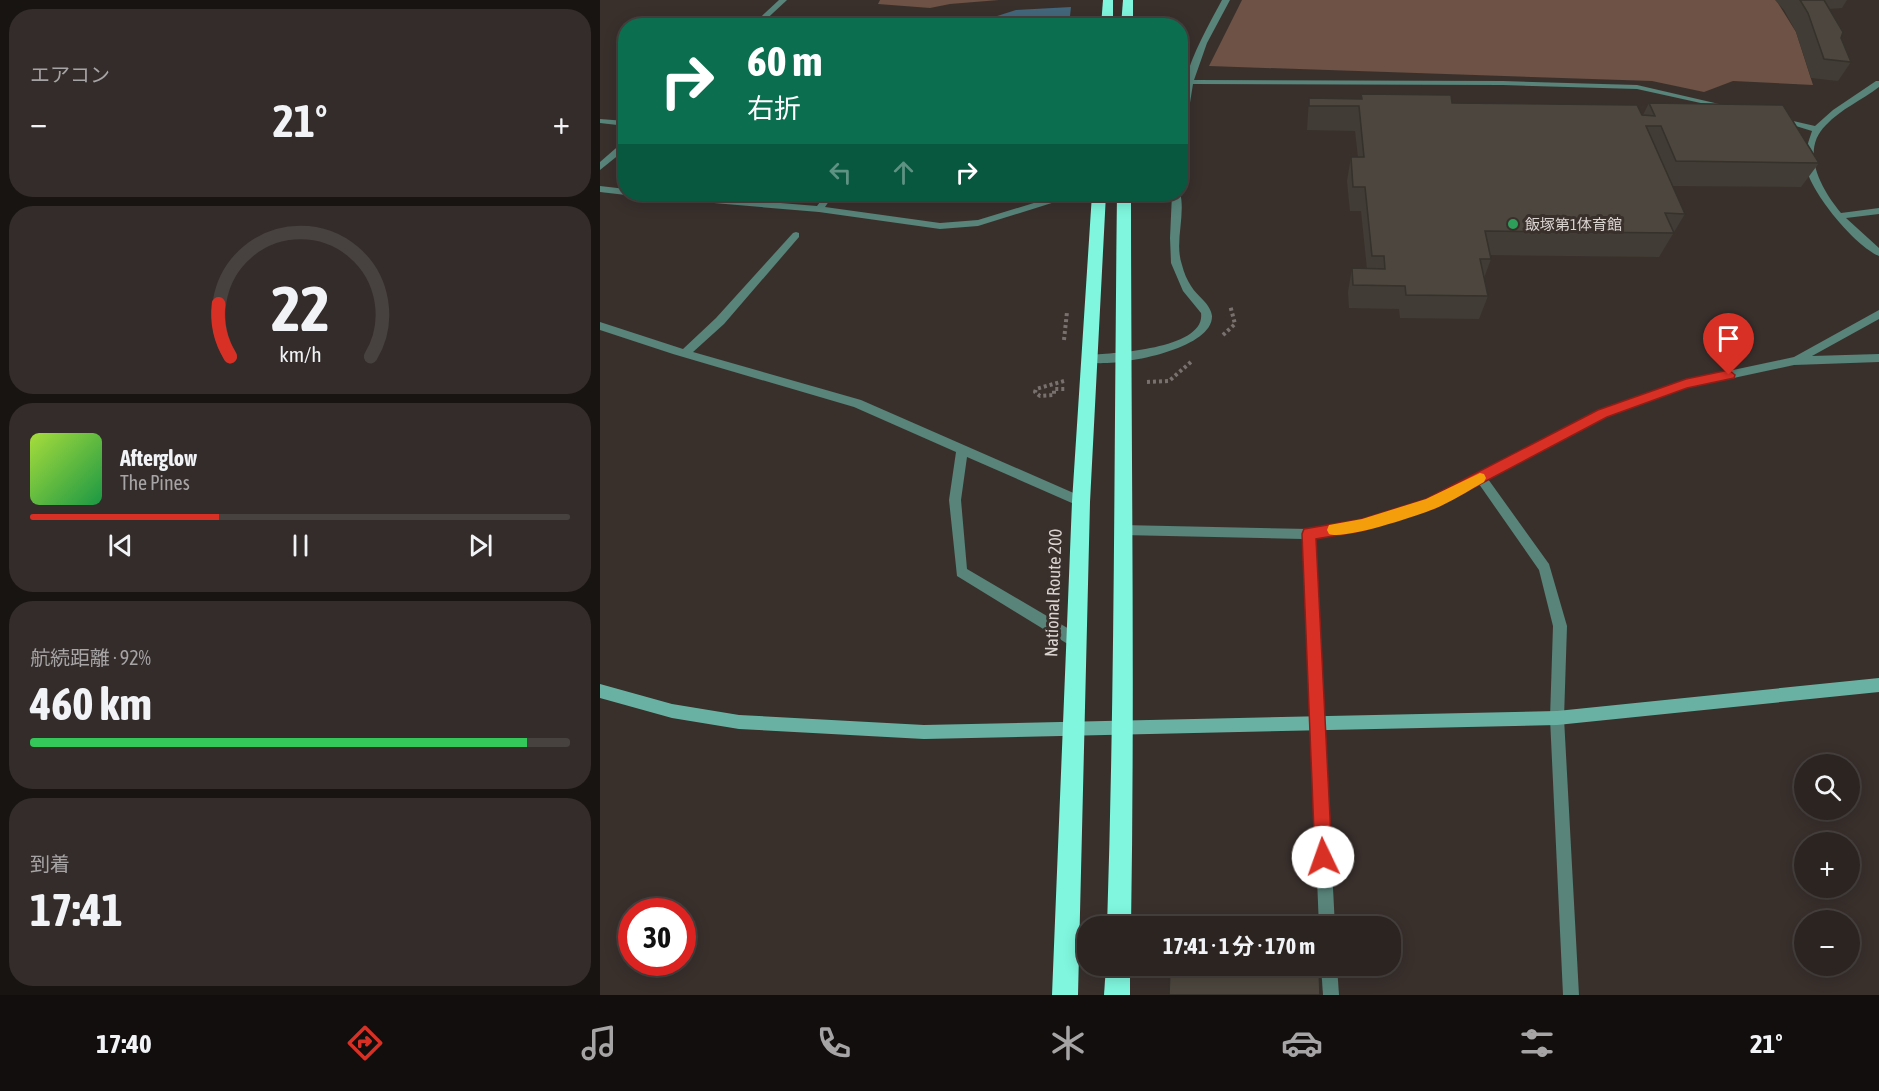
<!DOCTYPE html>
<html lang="ja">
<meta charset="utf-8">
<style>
:root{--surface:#2b2421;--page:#332c2a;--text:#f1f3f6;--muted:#a6a4a5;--line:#47413f;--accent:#d93025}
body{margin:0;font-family:"Asap Condensed","Noto Sans JP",sans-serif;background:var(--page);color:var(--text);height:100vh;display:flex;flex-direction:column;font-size:22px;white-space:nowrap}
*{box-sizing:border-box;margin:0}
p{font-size:20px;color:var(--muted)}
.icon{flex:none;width:33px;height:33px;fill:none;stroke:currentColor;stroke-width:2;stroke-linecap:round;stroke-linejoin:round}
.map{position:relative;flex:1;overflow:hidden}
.drawer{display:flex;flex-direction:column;gap:9px;padding:9px;background:#181412;width:600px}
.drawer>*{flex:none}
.top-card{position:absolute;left:18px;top:18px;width:570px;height:183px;border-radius:24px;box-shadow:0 3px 15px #0003,0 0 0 2px var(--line);background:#0b6e4f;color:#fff;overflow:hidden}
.controls{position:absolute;left:1194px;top:754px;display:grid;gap:12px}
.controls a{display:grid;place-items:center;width:66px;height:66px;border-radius:50%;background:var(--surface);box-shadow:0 3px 15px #0003,0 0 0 2px var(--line);font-size:30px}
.speed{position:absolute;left:18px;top:898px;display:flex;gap:12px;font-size:30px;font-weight:700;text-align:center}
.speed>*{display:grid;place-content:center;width:78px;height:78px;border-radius:50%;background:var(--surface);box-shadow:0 3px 15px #0003,0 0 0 2px var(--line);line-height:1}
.speed .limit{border:9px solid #d22;background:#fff;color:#111}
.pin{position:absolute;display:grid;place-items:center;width:51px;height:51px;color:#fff;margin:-62px -26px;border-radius:50% 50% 50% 0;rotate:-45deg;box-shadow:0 0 6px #0007}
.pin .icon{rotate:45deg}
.me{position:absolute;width:66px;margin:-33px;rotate:357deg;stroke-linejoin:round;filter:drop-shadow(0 0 4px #0008)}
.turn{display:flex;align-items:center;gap:21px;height:126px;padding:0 30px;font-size:27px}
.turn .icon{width:78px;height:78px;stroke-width:2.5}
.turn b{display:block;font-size:42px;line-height:51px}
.lanes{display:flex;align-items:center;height:57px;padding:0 30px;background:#0003;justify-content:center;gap:30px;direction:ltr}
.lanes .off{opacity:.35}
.big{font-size:45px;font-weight:700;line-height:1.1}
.drawer .widget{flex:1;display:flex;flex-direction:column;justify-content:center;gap:9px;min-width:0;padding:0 21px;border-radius:24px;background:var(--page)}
.drawer .dial{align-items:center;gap:0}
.dial svg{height:156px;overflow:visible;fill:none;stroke:var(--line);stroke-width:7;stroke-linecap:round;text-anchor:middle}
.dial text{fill:var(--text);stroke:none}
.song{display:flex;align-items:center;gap:18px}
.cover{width:72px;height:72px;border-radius:9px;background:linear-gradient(135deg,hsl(80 70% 55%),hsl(140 70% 35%))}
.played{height:6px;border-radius:3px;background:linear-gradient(90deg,var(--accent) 35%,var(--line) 35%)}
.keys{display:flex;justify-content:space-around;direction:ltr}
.heat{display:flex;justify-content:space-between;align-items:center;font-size:33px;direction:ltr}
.charge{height:9px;border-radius:4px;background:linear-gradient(90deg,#34c759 92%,var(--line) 0)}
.trip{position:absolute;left:477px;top:916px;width:324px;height:60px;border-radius:24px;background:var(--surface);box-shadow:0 3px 15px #0003,0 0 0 2px var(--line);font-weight:700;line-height:60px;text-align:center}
.tab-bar{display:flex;height:96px;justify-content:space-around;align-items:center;background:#110e0d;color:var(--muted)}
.tab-bar .icon{width:42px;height:42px}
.tab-bar .active{color:var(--accent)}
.tab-bar b{font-size:27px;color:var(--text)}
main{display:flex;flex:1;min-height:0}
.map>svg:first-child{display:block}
</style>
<main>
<section class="drawer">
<div class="widget"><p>エアコン</p>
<div class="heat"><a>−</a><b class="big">21°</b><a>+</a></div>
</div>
<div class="widget dial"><svg viewBox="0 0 100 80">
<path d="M14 69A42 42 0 1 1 86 69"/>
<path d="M14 69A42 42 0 0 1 8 42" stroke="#d93025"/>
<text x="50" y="56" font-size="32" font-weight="700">22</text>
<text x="50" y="72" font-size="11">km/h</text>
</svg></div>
<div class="widget">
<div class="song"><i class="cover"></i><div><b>Afterglow</b><p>The Pines</p></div></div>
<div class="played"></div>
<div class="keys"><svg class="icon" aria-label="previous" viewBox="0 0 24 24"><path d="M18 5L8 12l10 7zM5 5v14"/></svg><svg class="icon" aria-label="pause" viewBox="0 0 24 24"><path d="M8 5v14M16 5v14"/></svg><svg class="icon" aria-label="next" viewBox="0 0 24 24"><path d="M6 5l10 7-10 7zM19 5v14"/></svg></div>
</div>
<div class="widget"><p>航続距離 · 92%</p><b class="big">460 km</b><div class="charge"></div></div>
<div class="widget"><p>到着</p><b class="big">17:41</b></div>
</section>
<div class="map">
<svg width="1279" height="995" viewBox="0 0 1279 995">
<rect width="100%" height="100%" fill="#39302c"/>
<g fill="#6d5245">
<path d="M280,0H399L350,4L330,8L278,4Z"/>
<path d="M642,0H1176L1196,32L1213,85L1133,81L1104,92L1052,81L609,66Z"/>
</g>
<path fill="#43677c" d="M471,7L469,25H396L394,17L416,10Z"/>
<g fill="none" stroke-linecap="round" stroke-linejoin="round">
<g stroke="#79716e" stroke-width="4" stroke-dasharray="3 3" stroke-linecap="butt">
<path d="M623,335L635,324L630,305"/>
<path d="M464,340L467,312"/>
<path d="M464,381L436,389L435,392L440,396L454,395V389H465"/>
<path d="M547,382L569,381L592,361"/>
</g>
<g fill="#58847a" fill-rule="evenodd">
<path d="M179,0H187L159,26H151Z"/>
<path d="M622,0H630L607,43L594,80L903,81L1037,85L1132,107L1128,109L1037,89L903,85L593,84L584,140L580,142C580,122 580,101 585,81C593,52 608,26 622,0Z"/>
<path d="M1276,81H1279V87C1262,100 1241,109 1226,125C1199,151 1222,190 1241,213L1279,208V214L1246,218L1279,248V256C1255,246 1211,193 1206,167C1204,154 1208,143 1212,131L1176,120L1180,118L1215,126L1233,110Z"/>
<path d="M0,119L26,121V126L0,123Z"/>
<path d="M23,142H26V149L0,170V162Z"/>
<path d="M0,186L26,189V194H30L26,195L0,192Z"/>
<path d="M580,192C586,216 574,242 582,265C584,273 587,280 591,286C597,296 611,304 612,316C613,351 511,368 487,362L486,359L491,355C515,353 606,349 601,313L583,291L571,263L570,238L572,194Z"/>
<path d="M38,194H72L217,206L226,194H234L225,207L340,223L378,220L463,194H476L474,196L378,226L340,229L219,212L43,197Z"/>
<path d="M196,232L199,233V237L124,324L93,352L261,400L485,498L487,502L485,506L481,507L367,457L361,500L367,569L481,636L483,641L481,646L476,647L471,646L357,576L349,500L356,452L254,407L73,354L0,330V322L83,349L116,318L193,233Z"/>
<path d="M1279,310V319L1212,356L1279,354V362L1194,365L1087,388L1006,416L888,479L949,564L967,626L964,718L979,995H963L950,718L953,626L939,570L879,484L830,509L762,530L715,538L735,927H719L703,539L522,535L518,534L516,530L518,526L522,525L709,529L762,520L827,500L998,410L1086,380L1194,357Z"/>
<path d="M721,966H737L739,995H723Z"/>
</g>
<path fill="#69b2a3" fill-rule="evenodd" d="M1279,678V692L957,725L324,739L139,729L72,718L0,698V684L72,704L139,715L324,725L957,711Z"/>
<g fill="#80f6de" fill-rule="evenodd">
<path d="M503,0H513V26H501Z"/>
<path d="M523,0H533V26H521Z"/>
<path d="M492,194H506L490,502L478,995H452L472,502Z"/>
<path d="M517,194H531C531,438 535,683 531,927H507C515,683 514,438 517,194Z"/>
<path d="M506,966H530V995H504Z"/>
</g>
</g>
<g fill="#413c35">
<path d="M1175,0H1247L1242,8L1229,9L1251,62L1238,81L1211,78L1196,32L1184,10Z"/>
<path d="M761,94L852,103L1042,115H1043L1049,103L1219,163L1201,187L1072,186L1085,214L1059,257L890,255L891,259L884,278L888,296L879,319L800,318L799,309L749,308L748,292L752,268L767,269L761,211H750L747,181L751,157H758L755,131L707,130L709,98L761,99Z"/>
<path d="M715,966L719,967L570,968L573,967Z"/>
</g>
<g fill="#4c463e" stroke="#35312b" stroke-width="1.5">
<path d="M1200,0H1224L1243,32L1241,38L1251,62L1224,59L1208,13Z"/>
<path d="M761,94L851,95L852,103L1037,105L1042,115L1055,116L1049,103L1183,105L1219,163L1076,161L1061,126H1046L1085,214L1065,213L1074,233L885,231L891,259H880L888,296L806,295L805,286L753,285L752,268L785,269L784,256H772L765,187H753L751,157H764L759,106H709V98L762,99Z"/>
<path d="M719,967L720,995H569L570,968Z"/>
</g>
<path fill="#d93025" stroke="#8d1f18" stroke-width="1.5" d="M1129,370L1135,375L1134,378L1087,388L1007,417L835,508L762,531L716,539L732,857L730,863L723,865L717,863L715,857L702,534L704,529L762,519L826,499L998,410L1086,379Z"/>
<path fill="#f59e0b" d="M880,473L884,474L886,478L884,482C868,491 851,502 834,509C816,516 745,540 729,534L727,530L729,525L762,519L826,499Z"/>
<circle fill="#2e9e5b" stroke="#39302c" stroke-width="2" cx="913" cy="224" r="6"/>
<g text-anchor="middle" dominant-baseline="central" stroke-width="6" stroke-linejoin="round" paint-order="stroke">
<g font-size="15" fill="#dad4d1" stroke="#39302c" text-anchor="start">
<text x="925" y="224">飯塚第1体育館</text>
</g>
<g font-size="18" fill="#dad4d1" stroke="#39302c">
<text transform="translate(453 593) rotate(-88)">National Route 200</text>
</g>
</g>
</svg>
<div class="controls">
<a><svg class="icon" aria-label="search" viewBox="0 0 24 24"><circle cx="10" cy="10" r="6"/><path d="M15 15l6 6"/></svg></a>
<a>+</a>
<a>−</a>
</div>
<div class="speed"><div class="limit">30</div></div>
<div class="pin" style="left:1129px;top:375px;background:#d93025"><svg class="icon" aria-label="arrive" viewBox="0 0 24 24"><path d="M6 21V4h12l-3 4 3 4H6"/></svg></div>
<svg class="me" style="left:723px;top:857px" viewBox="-20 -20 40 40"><circle r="19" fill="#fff"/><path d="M0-13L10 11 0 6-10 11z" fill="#d93025"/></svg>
<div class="trip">17:41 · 1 分 · 170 m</div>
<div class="top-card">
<div class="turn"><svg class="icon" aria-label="right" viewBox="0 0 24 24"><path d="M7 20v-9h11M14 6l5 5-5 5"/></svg><div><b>60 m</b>右折</div></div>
<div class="lanes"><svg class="icon off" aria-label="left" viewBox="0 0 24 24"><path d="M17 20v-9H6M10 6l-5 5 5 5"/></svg><svg class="icon off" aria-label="ahead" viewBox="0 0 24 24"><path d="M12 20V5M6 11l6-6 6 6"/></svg><svg class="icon" aria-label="right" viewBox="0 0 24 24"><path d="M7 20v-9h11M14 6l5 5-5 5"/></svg></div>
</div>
</div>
</main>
<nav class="tab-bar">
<b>17:40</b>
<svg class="icon active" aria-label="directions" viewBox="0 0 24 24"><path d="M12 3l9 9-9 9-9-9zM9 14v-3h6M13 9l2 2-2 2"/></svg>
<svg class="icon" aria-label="music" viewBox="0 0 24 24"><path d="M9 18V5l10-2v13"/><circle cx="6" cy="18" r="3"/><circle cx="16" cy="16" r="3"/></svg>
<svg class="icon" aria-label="phone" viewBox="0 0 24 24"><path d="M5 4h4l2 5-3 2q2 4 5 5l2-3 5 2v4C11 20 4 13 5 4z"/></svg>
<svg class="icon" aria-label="climate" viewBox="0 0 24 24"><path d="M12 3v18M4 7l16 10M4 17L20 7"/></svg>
<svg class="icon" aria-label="car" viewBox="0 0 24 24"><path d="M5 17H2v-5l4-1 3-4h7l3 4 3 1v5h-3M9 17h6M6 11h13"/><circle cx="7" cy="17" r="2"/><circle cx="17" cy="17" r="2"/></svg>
<svg class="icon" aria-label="filters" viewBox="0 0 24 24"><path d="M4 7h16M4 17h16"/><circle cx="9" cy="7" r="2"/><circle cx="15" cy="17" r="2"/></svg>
<b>21°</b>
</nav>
